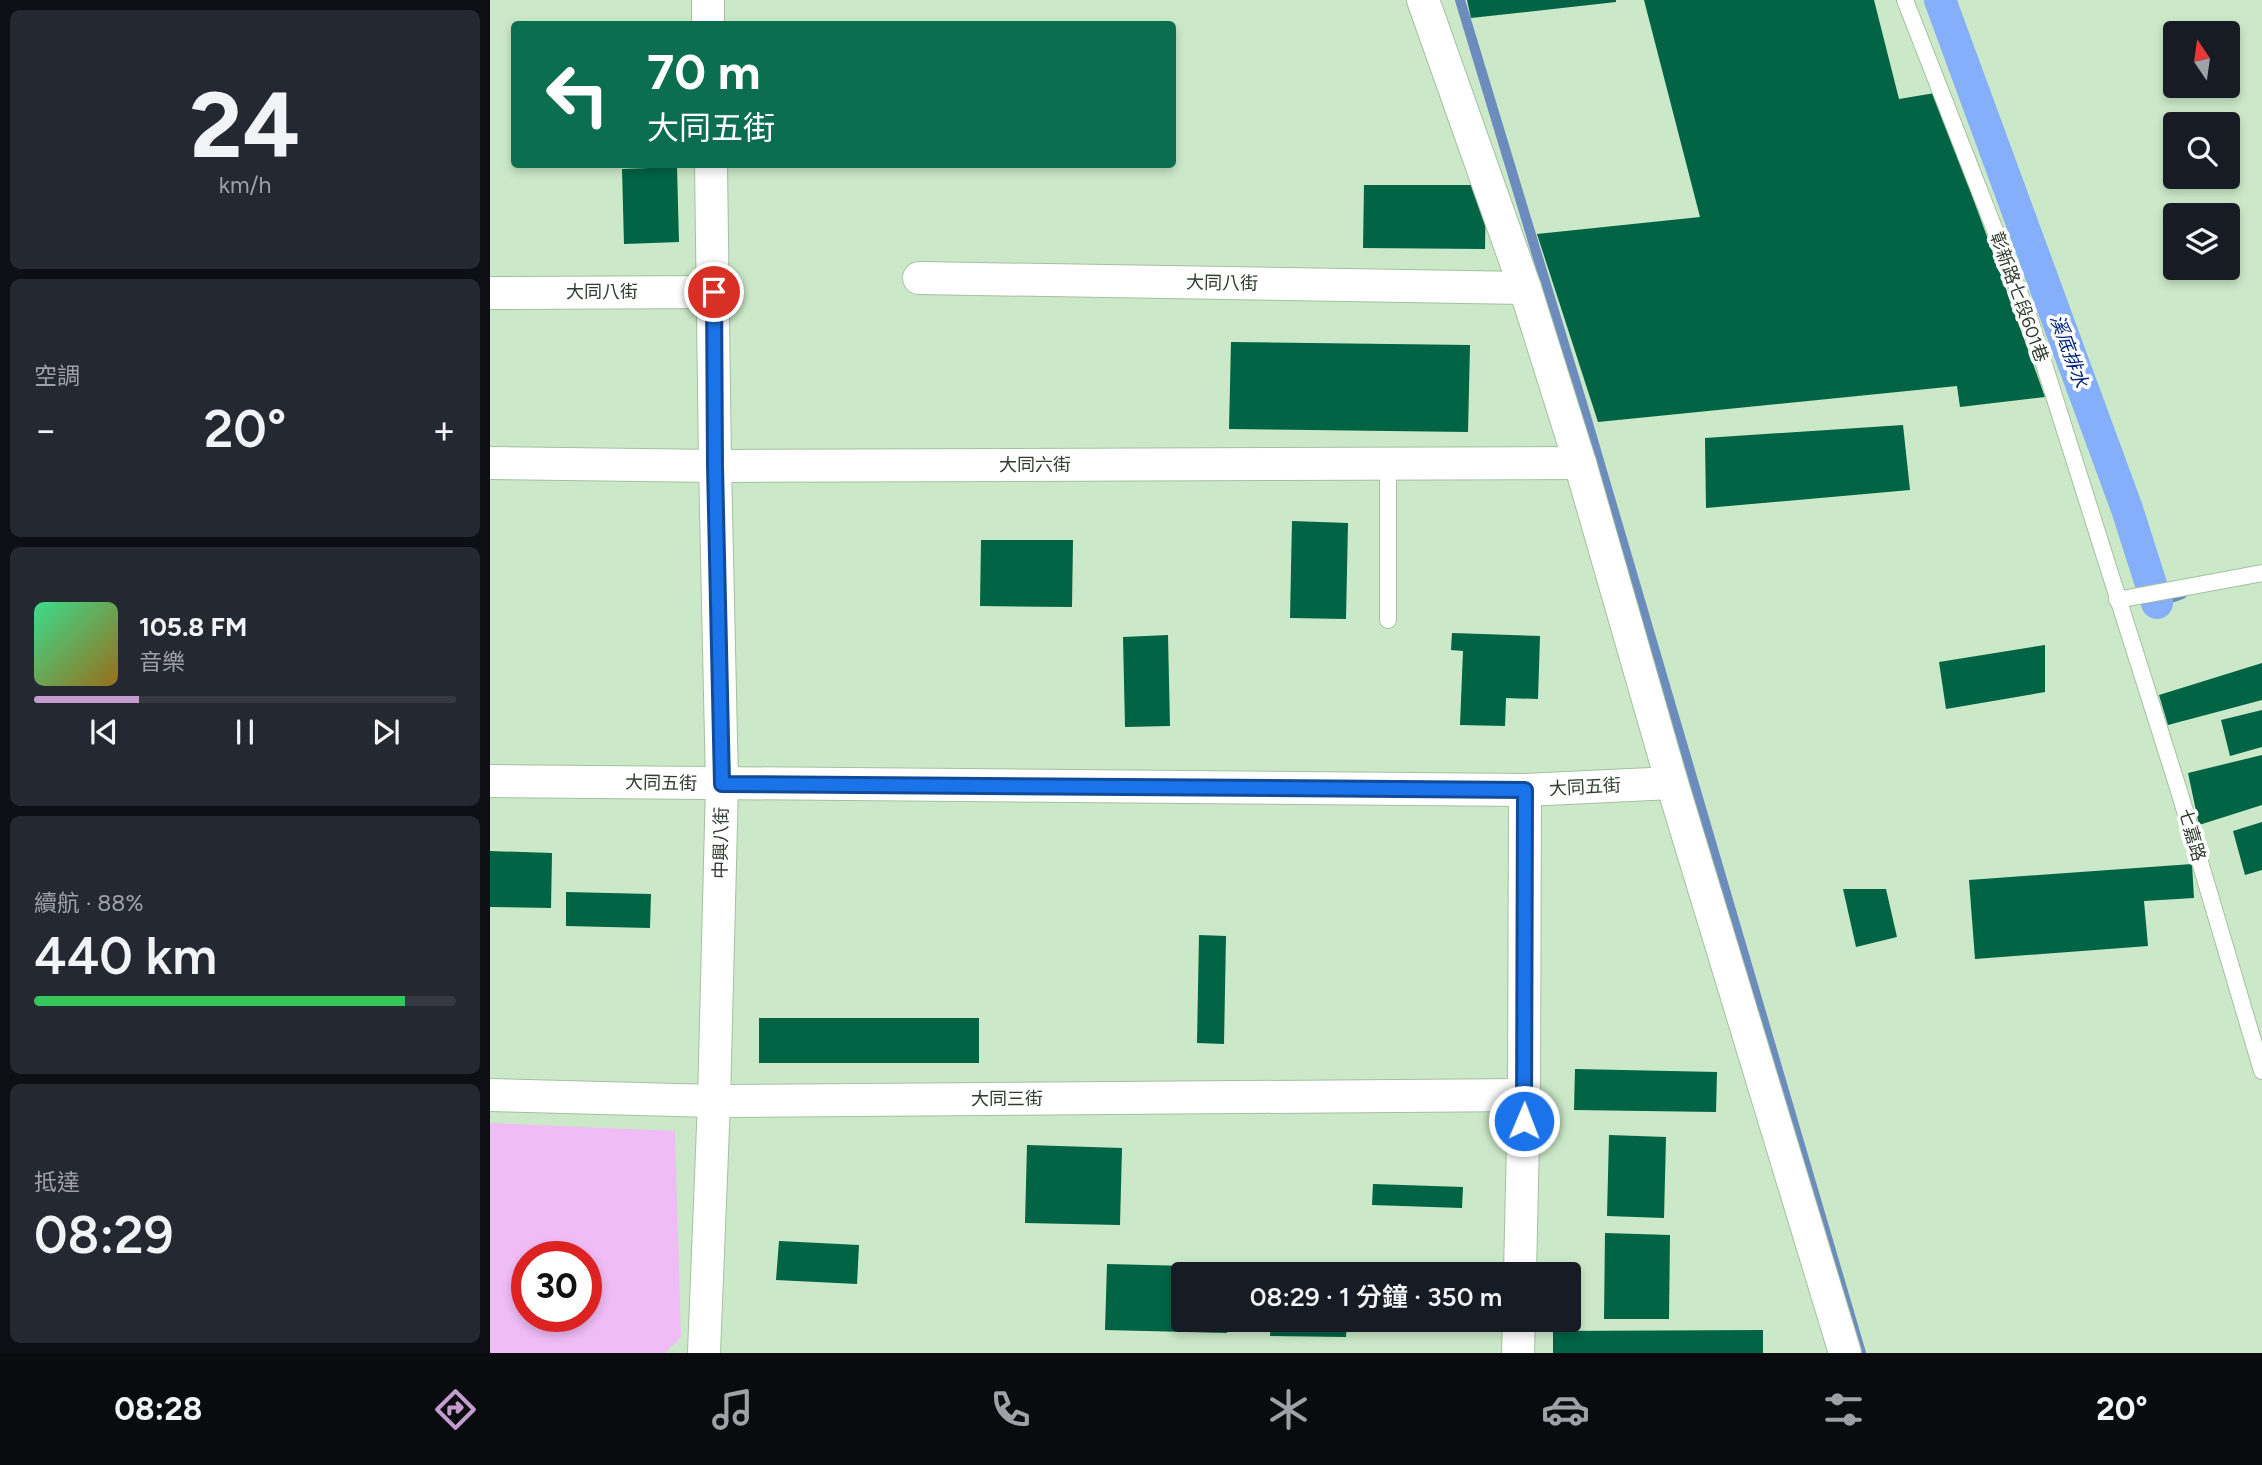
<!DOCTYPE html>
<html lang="zh-TW">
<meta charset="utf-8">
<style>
:root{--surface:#171b24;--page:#242831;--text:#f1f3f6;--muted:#9ea1a6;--line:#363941;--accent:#c49ccd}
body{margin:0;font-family:Figtree,"Noto Sans TC",sans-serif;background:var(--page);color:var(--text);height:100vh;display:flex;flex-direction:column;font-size:26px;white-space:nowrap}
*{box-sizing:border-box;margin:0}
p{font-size:23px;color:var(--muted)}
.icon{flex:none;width:38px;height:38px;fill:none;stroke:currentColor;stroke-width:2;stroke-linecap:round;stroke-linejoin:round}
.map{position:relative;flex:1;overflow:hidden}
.panel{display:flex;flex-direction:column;gap:10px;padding:10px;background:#0d0f14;width:490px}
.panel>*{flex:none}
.banner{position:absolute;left:21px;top:21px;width:665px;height:147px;border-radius:7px;box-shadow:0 4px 10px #0003;background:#0b6e4f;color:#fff;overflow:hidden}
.needle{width:46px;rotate:347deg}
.tools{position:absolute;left:1673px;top:21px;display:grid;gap:14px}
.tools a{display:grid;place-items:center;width:77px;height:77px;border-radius:7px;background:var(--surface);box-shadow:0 4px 10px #0003;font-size:35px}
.speed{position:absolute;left:21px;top:1241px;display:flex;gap:14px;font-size:35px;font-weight:700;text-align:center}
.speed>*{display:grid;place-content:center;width:91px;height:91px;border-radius:50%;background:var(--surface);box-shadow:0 4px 10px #0003;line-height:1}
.speed .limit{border:10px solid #d22;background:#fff;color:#111}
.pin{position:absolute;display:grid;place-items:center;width:60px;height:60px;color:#fff;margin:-30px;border:4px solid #fff;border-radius:50%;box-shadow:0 2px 7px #0007}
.me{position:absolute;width:77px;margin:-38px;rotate:1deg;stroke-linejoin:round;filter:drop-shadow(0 0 5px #0008)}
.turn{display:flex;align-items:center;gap:24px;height:147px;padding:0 21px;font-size:32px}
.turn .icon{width:91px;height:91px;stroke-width:2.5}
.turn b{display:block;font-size:49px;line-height:60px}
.big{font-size:52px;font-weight:600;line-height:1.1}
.panel .card{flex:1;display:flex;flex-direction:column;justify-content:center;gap:10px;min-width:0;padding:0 24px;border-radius:10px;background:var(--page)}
.panel .dial{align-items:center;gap:0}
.dial b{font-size:91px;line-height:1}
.song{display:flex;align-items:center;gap:21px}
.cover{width:84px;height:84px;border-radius:10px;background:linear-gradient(135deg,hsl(150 70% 55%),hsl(40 70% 35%))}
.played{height:7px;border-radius:4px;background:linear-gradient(90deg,var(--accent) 25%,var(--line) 25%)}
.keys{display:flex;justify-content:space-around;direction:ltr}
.heat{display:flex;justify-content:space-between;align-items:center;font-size:38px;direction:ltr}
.charge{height:10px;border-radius:5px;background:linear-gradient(90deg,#34c759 88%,var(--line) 0)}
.trip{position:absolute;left:681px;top:1262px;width:410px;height:70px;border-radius:7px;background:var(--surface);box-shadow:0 4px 10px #0003;font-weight:600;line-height:70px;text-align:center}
.tabs{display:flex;height:112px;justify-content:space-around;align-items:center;background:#090b0e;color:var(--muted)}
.tabs .icon{width:49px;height:49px}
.tabs .selected{color:var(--accent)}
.tabs b{font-size:32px;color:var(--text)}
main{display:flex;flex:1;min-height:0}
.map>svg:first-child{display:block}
</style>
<main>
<section class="panel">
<div class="card dial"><b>24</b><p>km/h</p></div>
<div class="card"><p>空調</p>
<div class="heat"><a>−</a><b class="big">20°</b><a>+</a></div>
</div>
<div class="card">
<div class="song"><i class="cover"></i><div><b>105.8 FM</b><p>音樂</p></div></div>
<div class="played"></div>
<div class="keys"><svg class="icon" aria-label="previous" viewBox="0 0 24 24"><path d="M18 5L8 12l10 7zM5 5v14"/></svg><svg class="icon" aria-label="pause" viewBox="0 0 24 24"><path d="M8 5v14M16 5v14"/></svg><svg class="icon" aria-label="next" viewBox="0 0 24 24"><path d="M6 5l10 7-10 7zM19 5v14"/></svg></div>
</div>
<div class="card"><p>續航 · 88%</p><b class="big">440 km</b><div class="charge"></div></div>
<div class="card"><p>抵達</p><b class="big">08:29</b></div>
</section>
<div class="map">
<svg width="1772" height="1353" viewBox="0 0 1772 1353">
<rect width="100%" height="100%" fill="#cbe9c8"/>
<path fill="#efbcf6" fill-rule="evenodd" d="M0,1123L185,1131L191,1337L175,1353H0ZM37,1256H96V1316H37Z"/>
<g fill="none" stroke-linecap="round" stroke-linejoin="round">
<g stroke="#6c8cbe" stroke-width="10">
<path d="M970,0L1097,420L1371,1353"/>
<path d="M1667,603L1692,594"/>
</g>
<path stroke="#85aefb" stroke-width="32" d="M1450,0L1637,509L1667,603"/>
</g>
<g fill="#016444">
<path d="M977,0H1126V2L981,18Z"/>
<path d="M1154,0H1384L1409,99L1445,93L1555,397L1470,407L1467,386L1108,422L1047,234L1210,217Z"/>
<path d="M187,167L189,242L134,244L132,169Z"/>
<path d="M874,185H996L995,249L873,248Z"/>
<path d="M741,342L980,345L978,432L739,429Z"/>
<path d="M1413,425L1420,490L1216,508L1215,438Z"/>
<path d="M802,521L858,523L856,619L800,618Z"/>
<path d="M491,540H583L582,607L490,606Z"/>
<path d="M962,633L1050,636L1048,699L1016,698L1015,726L970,725L973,651L961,650Z"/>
<path d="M678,635L680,726L635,727L633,637Z"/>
<path d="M1555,645V692L1456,709L1449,662Z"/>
<path d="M1772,663V700L1678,725L1669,695Z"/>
<path d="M1772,710V747L1740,756L1731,720Z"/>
<path d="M1772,755V805L1709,825L1698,773Z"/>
<path d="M1772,822V870L1755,875L1743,831Z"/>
<path d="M0,851L62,853L61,908L0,907Z"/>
<path d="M1702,864L1704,898L1654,901L1658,946L1485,959L1479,880Z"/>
<path d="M1353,889H1396L1407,937L1366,947Z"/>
<path d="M76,892L161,894L160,928L76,926Z"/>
<path d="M709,935L736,936L734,1044L707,1043Z"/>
<rect x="269" y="1018" width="220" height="45"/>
<path d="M1085,1069L1227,1072L1226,1112L1084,1110Z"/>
<path d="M1119,1135L1176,1137L1174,1218L1117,1216Z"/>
<path d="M537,1145L632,1148L630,1225L535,1223Z"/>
<path d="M883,1184L973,1187L972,1208L882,1205Z"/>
<path d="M1115,1233L1180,1235L1179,1319H1114Z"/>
<path d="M289,1241L369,1245L367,1284L286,1280Z"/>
<path d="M617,1264L739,1267V1274H693V1320H738L737,1333L615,1330Z"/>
<rect x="782" y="1271" width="75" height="3"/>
<path d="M781,1320H857L856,1337L780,1336Z"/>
<path d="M1273,1330V1353H1063V1331Z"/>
</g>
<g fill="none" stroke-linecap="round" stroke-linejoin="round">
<g stroke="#a3c0a0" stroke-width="18">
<g id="service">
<path d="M1415,0L1540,320L1689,791L1772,1071"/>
<path d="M898,463V620"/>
<path d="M1627,600L1772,573"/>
</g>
</g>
<g stroke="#a3c0a0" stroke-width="34">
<g id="minor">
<path d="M218,0V24"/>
<path d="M933,0L1035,288L1090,463L1182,783L1355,1353"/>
<path d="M429,278L1035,288"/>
<path d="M0,293L224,292"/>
<path d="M0,463L225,466L1090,463"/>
<path d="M0,781L1035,790L1182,783"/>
<path d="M0,1095L224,1101L1034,1095"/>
<path d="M1030,1274L1034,1095L1035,790"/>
<path d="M214,1353L224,1101L232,784L225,466L221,164"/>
<path d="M1028,1353L1029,1320"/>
</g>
</g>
<use href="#service" stroke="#fff" stroke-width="16"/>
<use href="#minor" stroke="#fff" stroke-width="32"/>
</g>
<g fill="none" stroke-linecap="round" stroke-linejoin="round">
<g stroke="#114b97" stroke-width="18">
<path id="route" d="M224,292L225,466L232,784L1035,790L1034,1121"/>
</g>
<use href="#route" stroke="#1a73e8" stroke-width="12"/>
</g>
<g text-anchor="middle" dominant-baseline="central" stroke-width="7" stroke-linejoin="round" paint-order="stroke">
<g font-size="18" fill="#313d30" stroke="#fff">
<text transform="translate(732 283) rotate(1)">大同八街</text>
<text x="112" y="292">大同八街</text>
<text transform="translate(1529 297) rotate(70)">彰新路七段601巷</text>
<text x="545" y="465">大同六街</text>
<text transform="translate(171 783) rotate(1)">大同五街</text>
<text transform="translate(1095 787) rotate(-3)">大同五街</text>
<text transform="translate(1702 835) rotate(74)">七嘉路</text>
<text transform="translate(231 843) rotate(-89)">中興八街</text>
<text x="517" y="1099">大同三街</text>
</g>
<g font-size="19" font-style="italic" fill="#00267c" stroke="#fff">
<text transform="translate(1579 351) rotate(70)">溪底排水</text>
</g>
</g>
</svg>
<div class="tools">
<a><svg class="needle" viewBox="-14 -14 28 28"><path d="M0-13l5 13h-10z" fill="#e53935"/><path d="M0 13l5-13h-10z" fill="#9ea1a6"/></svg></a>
<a><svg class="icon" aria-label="search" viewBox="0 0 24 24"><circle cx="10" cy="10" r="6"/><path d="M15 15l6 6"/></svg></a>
<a><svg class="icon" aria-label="layers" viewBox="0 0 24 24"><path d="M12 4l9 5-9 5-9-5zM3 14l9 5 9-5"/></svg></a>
</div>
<div class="speed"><div class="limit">30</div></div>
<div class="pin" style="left:224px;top:292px;background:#d93025"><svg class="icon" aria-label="arrive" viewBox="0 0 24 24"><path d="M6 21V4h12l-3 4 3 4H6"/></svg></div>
<svg class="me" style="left:1034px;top:1121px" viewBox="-20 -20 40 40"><circle r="17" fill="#1a73e8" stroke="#fff" stroke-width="3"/><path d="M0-11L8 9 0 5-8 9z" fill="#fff"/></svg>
<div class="trip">08:29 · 1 分鐘 · 350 m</div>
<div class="banner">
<div class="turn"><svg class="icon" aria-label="left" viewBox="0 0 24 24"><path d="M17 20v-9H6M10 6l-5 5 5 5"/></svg><div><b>70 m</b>大同五街</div></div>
</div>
</div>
</main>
<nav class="tabs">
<b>08:28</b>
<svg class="icon selected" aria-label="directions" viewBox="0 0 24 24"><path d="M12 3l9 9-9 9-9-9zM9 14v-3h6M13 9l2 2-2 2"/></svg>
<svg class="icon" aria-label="music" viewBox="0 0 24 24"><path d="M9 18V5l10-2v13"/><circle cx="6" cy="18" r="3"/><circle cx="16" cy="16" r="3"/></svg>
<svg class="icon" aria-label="phone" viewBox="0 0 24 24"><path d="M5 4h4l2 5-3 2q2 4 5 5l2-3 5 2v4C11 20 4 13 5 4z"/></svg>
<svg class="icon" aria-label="climate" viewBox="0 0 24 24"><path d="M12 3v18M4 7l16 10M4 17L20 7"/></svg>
<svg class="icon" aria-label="car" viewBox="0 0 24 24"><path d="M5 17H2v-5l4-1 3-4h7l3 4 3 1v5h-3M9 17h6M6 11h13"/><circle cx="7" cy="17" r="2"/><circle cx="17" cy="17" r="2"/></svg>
<svg class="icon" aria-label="filters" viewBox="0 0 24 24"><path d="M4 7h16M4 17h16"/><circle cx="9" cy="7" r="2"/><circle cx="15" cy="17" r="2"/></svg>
<b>20°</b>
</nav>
